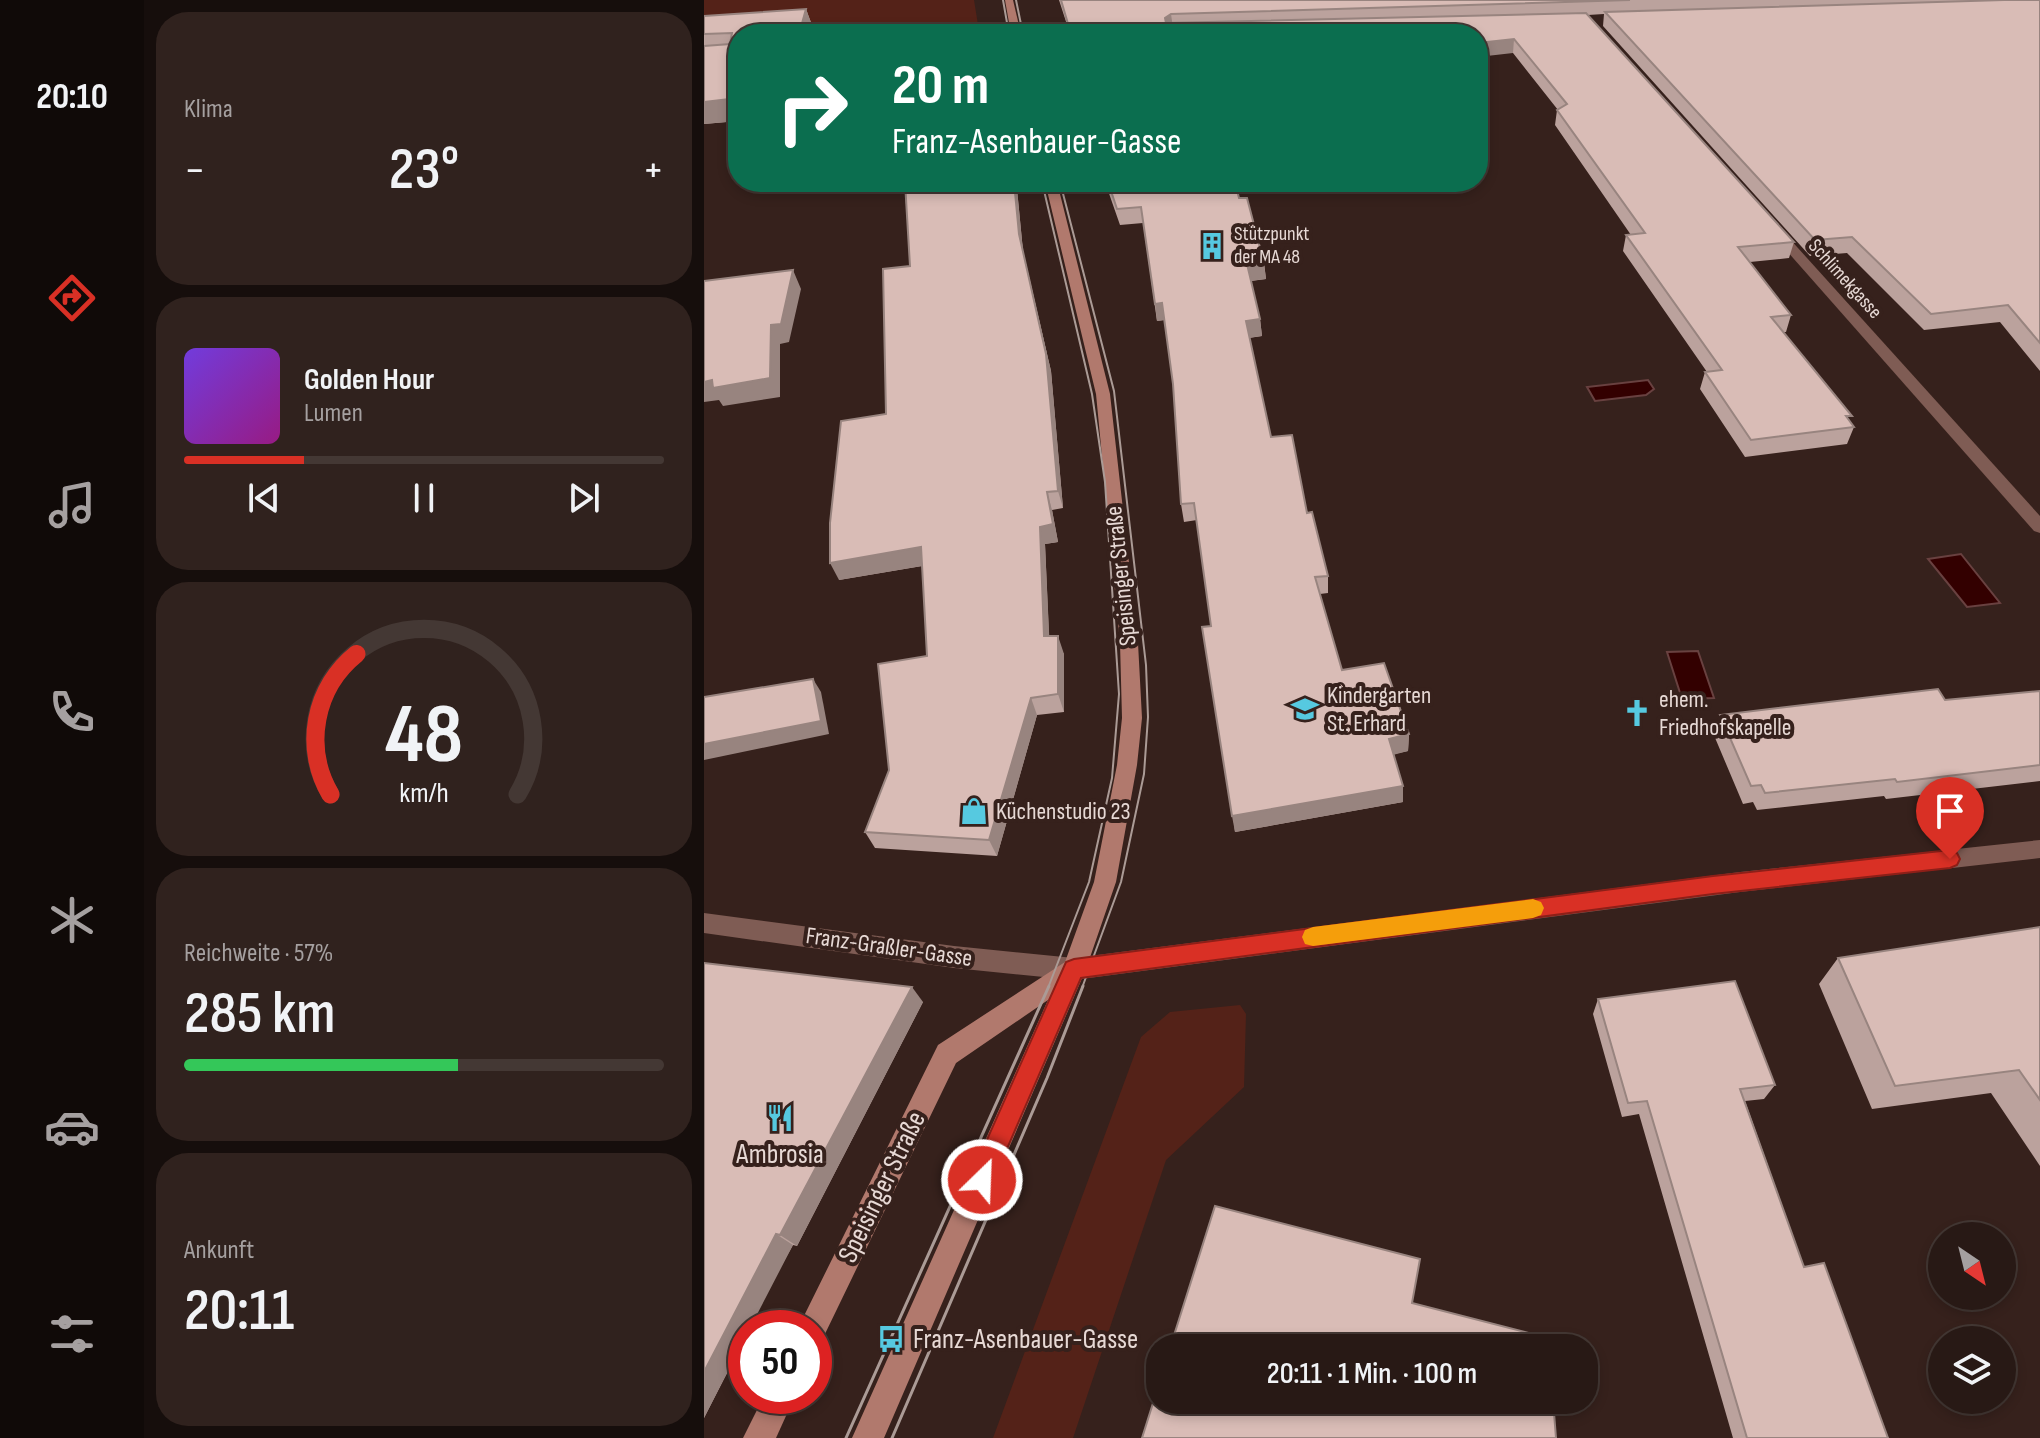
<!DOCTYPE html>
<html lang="de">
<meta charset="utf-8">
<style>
:root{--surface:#281915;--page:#30221e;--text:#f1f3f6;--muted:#a5a0a0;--line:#443834;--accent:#d93025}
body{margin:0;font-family:"Sofia Sans Condensed",sans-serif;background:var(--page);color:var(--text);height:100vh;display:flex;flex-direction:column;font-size:30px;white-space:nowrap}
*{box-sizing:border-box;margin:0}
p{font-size:26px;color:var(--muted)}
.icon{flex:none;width:44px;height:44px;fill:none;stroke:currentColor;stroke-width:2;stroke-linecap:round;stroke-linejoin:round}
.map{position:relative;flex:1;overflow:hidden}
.panel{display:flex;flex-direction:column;gap:12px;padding:12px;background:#160e0c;width:560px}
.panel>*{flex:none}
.top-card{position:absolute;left:24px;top:24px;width:760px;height:168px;border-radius:32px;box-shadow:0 4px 12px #0003,0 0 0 2px var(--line);background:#0b6e4f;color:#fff;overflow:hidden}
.needle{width:52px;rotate:145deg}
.tools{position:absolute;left:1224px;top:1222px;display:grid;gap:16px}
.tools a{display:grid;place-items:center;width:88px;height:88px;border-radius:50%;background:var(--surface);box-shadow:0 4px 12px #0003,0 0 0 2px var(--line);font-size:40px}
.speed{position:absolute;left:24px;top:1310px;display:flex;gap:16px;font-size:40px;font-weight:700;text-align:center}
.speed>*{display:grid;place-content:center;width:104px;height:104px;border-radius:50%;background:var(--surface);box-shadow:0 4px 12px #0003,0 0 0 2px var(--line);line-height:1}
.speed .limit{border:12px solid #d22;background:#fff;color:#111}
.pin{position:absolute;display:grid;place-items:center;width:68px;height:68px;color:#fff;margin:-82px -34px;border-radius:50% 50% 50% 0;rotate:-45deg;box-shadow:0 0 8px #0007}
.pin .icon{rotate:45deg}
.me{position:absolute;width:88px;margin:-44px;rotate:24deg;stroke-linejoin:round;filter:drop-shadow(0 0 6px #0008)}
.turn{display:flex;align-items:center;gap:28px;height:168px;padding:0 32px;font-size:36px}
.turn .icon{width:104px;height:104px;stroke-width:2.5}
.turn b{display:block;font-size:56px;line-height:68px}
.big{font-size:60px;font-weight:600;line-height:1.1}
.panel .card{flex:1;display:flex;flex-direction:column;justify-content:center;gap:12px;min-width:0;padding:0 28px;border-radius:32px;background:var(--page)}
.panel .dial{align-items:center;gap:0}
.dial svg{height:208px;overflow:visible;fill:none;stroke:var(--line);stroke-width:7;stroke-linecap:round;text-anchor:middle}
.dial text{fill:var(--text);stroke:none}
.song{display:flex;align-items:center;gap:24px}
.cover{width:96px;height:96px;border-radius:12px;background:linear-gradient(135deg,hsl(260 70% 55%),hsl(310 70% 35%))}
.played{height:8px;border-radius:4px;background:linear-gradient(90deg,var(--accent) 25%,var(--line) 25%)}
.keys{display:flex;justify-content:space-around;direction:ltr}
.heat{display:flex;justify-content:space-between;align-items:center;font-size:44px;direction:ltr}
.charge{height:12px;border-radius:6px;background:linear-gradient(90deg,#34c759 57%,var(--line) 0)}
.trip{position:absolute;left:442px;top:1334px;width:452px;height:80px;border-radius:32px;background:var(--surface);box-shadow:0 4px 12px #0003,0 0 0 2px var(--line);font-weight:600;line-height:80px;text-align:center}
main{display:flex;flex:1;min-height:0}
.menu{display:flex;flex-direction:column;width:144px;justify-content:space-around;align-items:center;background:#100a08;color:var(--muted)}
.menu .icon{width:56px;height:56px}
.menu .active{color:var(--accent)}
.menu b{font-size:36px;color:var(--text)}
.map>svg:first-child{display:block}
</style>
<main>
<nav class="menu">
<b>20:10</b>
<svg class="icon active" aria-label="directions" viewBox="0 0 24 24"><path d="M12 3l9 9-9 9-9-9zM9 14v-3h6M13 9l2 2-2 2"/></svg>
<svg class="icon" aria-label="music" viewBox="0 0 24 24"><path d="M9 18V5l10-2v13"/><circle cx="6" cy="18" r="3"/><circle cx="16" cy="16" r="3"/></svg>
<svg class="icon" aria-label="phone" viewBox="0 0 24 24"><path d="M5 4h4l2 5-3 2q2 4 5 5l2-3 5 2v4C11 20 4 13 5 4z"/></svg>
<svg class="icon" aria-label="climate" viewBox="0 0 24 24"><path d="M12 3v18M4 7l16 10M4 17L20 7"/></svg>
<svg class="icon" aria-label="car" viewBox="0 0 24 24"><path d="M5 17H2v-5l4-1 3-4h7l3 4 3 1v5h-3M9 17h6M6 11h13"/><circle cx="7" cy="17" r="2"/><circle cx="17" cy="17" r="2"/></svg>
<svg class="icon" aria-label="filters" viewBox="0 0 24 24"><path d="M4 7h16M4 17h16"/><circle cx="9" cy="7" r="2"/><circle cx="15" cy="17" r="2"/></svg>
</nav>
<section class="panel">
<div class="card"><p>Klima</p>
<div class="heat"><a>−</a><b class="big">23°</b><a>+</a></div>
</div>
<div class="card">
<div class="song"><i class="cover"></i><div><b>Golden Hour</b><p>Lumen</p></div></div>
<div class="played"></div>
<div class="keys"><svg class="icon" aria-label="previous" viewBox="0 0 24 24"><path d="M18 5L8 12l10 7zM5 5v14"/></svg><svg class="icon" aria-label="pause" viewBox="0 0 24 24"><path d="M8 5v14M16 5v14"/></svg><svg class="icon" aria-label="next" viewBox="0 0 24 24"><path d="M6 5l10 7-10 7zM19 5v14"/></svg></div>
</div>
<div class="card dial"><svg viewBox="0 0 100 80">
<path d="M14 69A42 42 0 1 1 86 69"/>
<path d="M14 69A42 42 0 0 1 24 15" stroke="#d93025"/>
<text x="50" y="56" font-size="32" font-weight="700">48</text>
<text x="50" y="72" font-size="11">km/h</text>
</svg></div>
<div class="card"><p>Reichweite · 57%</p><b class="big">285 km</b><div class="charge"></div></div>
<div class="card"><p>Ankunft</p><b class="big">20:11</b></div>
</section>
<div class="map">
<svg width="1336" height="1438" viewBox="0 0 1336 1438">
<rect width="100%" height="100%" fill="#36211c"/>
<g fill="#542218">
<path d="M0,0H270L275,31L117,34L120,25H0Z"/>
<path d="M536,1005L542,1014L540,1087L462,1160L369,1438H289L437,1037L466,1012Z"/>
</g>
<g fill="#300" stroke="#694140" stroke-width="2">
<path d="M944,380L950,389L942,395L891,401L883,387Z"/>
<path d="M1257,554L1296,603L1263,607L1224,559Z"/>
<path d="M994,651L1010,698L978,699L963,652Z"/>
</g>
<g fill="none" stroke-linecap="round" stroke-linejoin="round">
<g fill="#7f5c54" fill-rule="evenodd">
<path d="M1071,226L1075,227L1336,516V533L1330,531L1067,233V227Z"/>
<path d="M1336,840V858L1036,892L370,980L250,968L0,933V913L250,946L370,958L1036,872Z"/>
</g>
<g fill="#b1796d" fill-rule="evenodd">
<path d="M301,0H309L317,34H307Z"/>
<path d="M341,182H353L406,394L434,643L438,718L433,765L412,882L382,969L180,1438H148L344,1000L252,1063L119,1338L110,1342V1328H94L234,1045L361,962L390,882L413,765L418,718L416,643L392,394Z"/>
<path d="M60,1396H91L72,1438H39Z"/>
</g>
<g stroke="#ab9b96" stroke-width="2">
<path d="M299,0L305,34"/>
<path d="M312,0L319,34"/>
<path d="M338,182L388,394L401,482L415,694L408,778L385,882L344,988"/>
<path d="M356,182L410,391L442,665L444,717L440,774L417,882L378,988"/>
</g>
<g stroke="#ab9b96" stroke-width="3">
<path d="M142,1438L345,986"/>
<path d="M188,1438L343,1078L379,986"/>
</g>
</g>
<g fill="#bba29d">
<path d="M355,0H1336V371L1296,322L1220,330L1143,253L1106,256L899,26L900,14L884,15L1090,242L1085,258L1046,262L1087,315L1082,332H1079L1150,427L1143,444L1041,457L996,389L1001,372H1003L919,251L922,235H927L851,125L853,110H854L809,53L774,34H366Z"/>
<path d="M102,9L109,28L34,121L0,124V16Z"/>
<path d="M163,182H311L313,189L319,251L347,371L359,508L348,510L354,542L341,544L345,636L360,654V712L333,715L293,856L171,848L161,832L185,770L223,656L218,566L135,580L182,414L206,266L201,189L167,194Z"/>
<path d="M401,182H531L535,198L560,263L562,279L547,281L556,319L558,336L545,338L567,437L603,513L624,576V593L616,594L638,670L705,734L704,751L690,754L699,802L531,832L507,626L493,520L480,522L477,504L469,384L460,320L453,321L439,223L416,225Z"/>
<path d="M1336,691V781L1182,799L1180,796L1053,810L1049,802L1039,804L1009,733L1016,715L1241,700Z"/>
<path d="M1336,927V1166L1287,1093L1168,1109L1115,984L1134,958Z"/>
<path d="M0,963L219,1002L93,1246L89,1245L42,1328V1336L0,1418Z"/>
<path d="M894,999L1071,1085L1060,1099L1041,1101L1100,1267L1184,1438H1029L935,1114L918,1117L889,1014Z"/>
</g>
<g fill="#98847f">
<path d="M102,9L109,28L107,34H95Z"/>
<path d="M467,14L469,28L462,31L461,18Z"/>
<path d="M810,39L809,53L774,57V43Z"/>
<path d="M34,98V121L0,124V102Z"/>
<path d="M163,182H203L205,189L167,194Z"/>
<path d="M310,182H311L313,189L319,251L347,371L359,508L354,491L315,234Z"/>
<path d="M560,263L562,279L545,281L543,264Z"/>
<path d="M89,270L97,289L85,342L76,344V397L19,406L15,400L0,402V382L67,325Z"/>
<path d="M458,303L461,320L453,321L451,304Z"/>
<path d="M556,319L558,336L543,338L542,321Z"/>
<path d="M343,492L348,510L354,542L341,544L346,653L340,636L336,527Z"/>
<path d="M217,547L224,565L135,580L126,563Z"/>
<path d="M354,636L360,654V712L354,694Z"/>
<path d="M109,679L117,692L125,734L0,760V744Z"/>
<path d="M327,698L333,715L293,856L285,840Z"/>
<path d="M705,734L704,751L685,756V739Z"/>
<path d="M699,786V802L531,832L528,816Z"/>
<path d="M208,987L219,1002L93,1246L76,1235Z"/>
<path d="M72,1234L89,1245L46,1328H42V1336L0,1418V1372Z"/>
</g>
<g fill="#d9bcb6" stroke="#98847f" stroke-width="2">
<path d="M357,0H926L467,14L461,18L462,23L882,13L1090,242L1034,247L1087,315L1067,317L1148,416H1142L1150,427L1047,440L1001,372L1018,370L922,235L941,233L853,110L863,104L810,39L774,43V34H367Z"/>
<path d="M1300,0H1336V343L1304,305L1227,314L1148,237L1111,240L901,12Z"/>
<path d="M102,9L95,34H34V98L0,102V46L26,44L28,33L0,34V16Z"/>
<path d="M201,182H310L315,234L342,354L354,491L343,492L349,524L336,527L340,636H354V694L327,698L285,840L161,832L185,770L174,664L223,656L217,547L126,563V523L137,421L182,414L179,269L206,266Z"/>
<path d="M404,182H531L535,198H543L560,263L543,264L556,319L542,321L567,437L588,435L603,513L608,512L624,576L611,577L638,670L680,663L705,734L685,739L699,786L528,816L498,627L507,626L490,503L477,504L469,384L458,303L451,304L437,207L413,209Z"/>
<path d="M89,270L77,324L67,325L66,378L9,388L8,380L0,382V281Z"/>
<path d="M109,679L117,721L0,744V697Z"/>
<path d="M1234,689L1241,700L1336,691V765L1193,782L1191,779L1061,793L1057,785L1047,786L1016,715Z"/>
<path d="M1336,927V1100L1315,1070L1191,1086L1134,958Z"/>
<path d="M0,963L208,987L76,1235L72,1234L0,1372Z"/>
<path d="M1031,981L1071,1085L1036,1089L1100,1267L1120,1263L1184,1438H1043L943,1101L924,1103L894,999Z"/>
<path d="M511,1206L716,1259L708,1303L844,1338L845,1348H466Z"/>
<path d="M456,1381V1400H849L852,1438H438Z"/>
</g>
<path fill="#d93025" stroke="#8d1f18" stroke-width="2" d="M1246,850L1253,853L1256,859L1253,865L1246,868L1009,894L377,978L286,1188L278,1192L269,1188L265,1180L362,962L370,959L1009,876Z"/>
<path fill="#f59e0b" d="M829,899L837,902L840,908L837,915L829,918L609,946L601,944L598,937L601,930L609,927Z"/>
<defs>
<g id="building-bare" transform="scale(2.16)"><path d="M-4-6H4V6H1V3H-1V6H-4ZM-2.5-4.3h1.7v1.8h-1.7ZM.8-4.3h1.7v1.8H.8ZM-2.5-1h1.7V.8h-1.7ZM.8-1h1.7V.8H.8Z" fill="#56c9e0" stroke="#36211c" stroke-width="2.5" paint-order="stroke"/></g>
<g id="school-bare" transform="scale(2.16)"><path d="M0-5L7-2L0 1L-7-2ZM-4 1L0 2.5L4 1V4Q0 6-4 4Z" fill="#56c9e0" stroke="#36211c" stroke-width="2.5" paint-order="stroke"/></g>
<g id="church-bare" transform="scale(2.16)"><path d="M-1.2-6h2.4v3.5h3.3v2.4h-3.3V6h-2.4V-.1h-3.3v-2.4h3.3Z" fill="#56c9e0" stroke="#36211c" stroke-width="2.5" paint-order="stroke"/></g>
<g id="shop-bare" transform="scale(2.16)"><path d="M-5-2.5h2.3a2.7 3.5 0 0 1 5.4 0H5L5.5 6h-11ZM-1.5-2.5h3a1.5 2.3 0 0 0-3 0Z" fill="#56c9e0" stroke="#36211c" stroke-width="2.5" paint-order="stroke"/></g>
<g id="restaurant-bare" transform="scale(2.16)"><path d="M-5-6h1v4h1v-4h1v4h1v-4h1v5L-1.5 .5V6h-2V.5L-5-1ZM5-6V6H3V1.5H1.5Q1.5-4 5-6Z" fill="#56c9e0" stroke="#36211c" stroke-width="2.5" paint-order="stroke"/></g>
<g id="bus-bare" transform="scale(2.16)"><path d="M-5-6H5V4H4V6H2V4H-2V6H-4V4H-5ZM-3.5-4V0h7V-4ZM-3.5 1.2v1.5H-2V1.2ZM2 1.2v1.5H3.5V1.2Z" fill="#56c9e0" stroke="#36211c" stroke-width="2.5" paint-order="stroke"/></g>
</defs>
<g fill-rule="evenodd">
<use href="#building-bare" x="508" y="246"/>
<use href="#school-bare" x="601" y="709"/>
<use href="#church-bare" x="933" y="713"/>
<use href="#shop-bare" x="270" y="811"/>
<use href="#restaurant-bare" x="76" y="1118"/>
<use href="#bus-bare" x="187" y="1339"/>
</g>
<g text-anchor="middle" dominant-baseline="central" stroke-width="8" stroke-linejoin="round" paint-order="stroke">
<g font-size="20" fill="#e7d9d5" stroke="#36211c" text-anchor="start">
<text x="530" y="234">Stützpunkt<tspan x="530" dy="23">der MA 48</tspan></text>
</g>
<g font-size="20" fill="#e7d9d5" stroke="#36211c">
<text transform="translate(1141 279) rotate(48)">Schlimekgasse</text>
</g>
<g font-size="24" fill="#e7d9d5" stroke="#36211c">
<text transform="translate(417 576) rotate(-96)">Speisinger Straße</text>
<text transform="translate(185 947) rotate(8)">Franz-Graßler-Gasse</text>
</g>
<g font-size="24" fill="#e7d9d5" stroke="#36211c" text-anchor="start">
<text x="623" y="695">Kindergarten<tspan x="623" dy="28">St. Erhard</tspan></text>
<text x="955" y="699">ehem.<tspan x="955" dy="28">Friedhofskapelle</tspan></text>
<text x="292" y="811">Küchenstudio 23</text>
</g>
<g font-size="28" fill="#e7d9d5" stroke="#36211c">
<text x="76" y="1154">Ambrosia</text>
<text x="209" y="1339" text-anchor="start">Franz-Asenbauer-Gasse</text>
</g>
<g font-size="28" fill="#e7d9d5" stroke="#36211c">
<text transform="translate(178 1187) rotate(-64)">Speisinger Straße</text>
</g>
</g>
</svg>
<div class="tools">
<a><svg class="needle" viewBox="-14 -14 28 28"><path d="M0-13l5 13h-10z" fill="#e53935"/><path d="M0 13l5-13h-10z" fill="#a5a0a0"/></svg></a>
<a><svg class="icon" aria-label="layers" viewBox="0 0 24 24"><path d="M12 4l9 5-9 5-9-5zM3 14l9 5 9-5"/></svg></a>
</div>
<div class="speed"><div class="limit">50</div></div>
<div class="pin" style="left:1246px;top:859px;background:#d93025"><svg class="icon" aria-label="arrive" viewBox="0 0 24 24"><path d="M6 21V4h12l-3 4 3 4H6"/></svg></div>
<svg class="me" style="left:278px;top:1180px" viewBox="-20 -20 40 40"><circle r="17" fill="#d93025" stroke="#fff" stroke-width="3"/><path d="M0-11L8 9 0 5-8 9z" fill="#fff"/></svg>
<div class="trip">20:11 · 1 Min. · 100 m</div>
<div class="top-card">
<div class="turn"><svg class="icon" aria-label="right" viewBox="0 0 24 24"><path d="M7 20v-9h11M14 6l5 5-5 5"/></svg><div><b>20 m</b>Franz-Asenbauer-Gasse</div></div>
</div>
</div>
</main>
